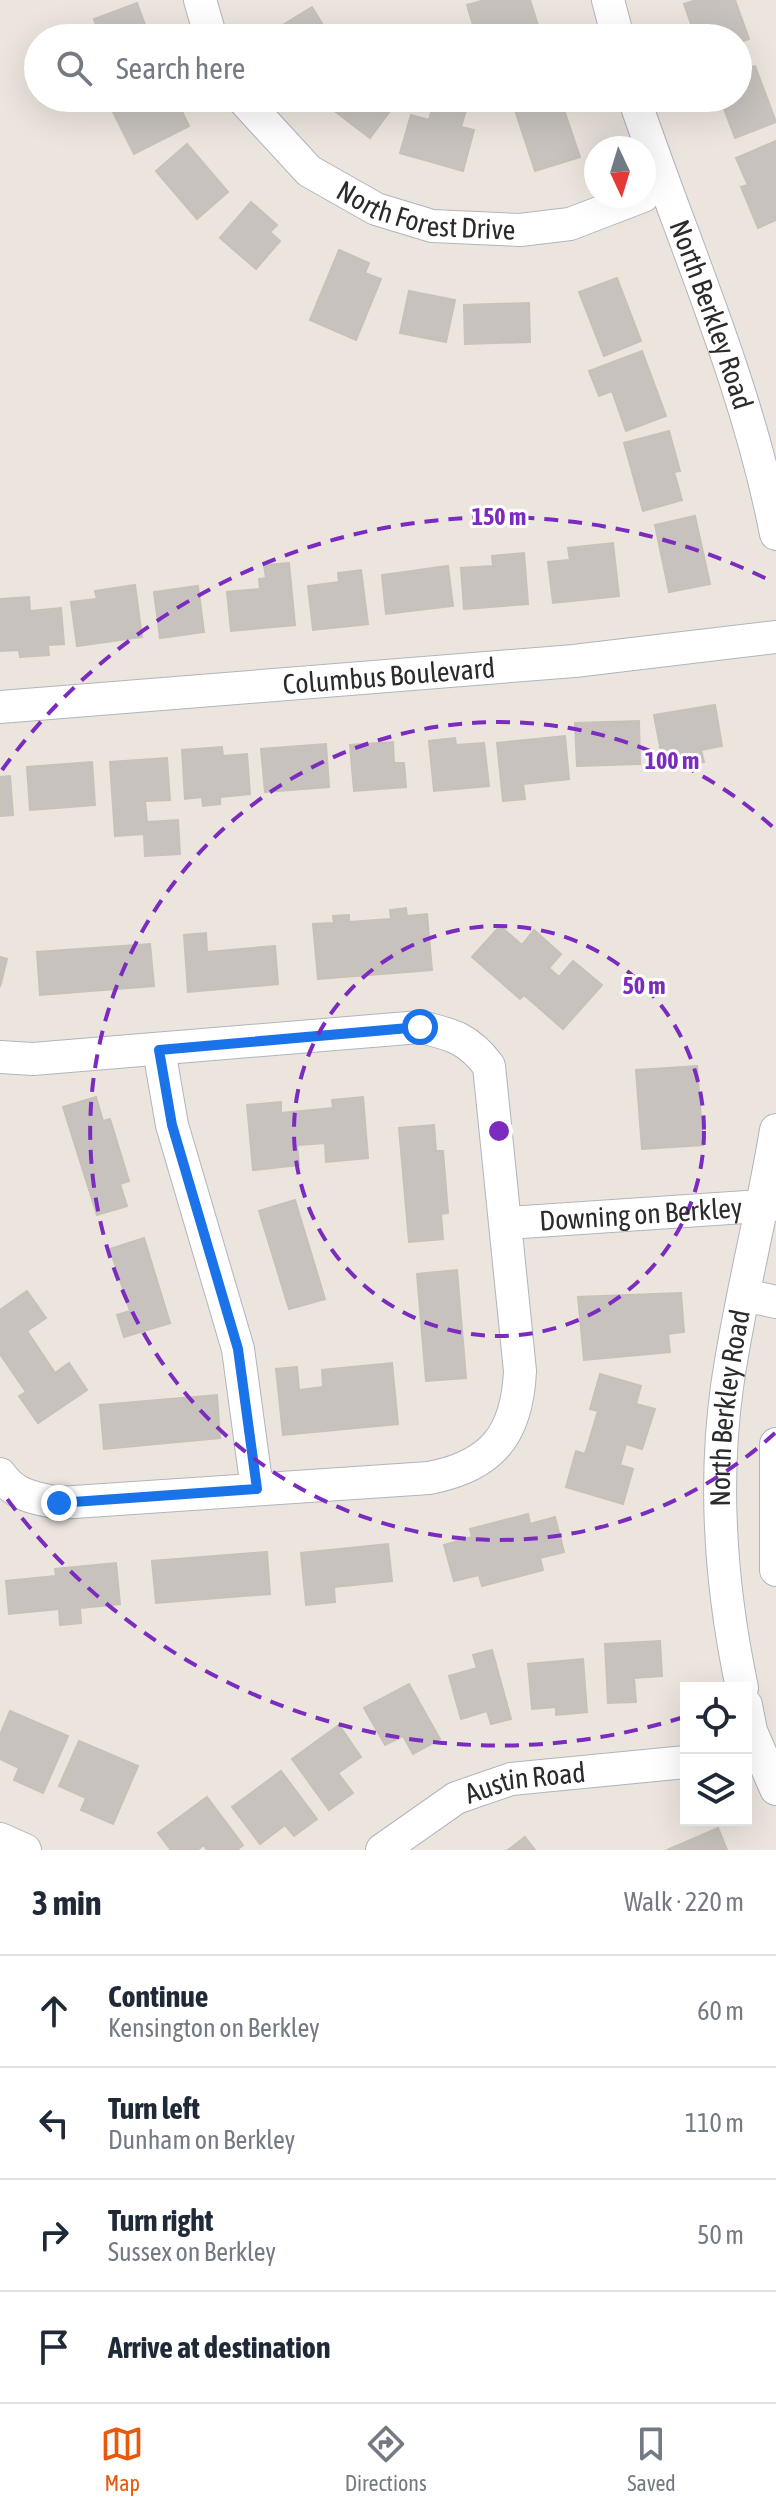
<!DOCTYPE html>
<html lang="en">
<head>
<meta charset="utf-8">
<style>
	:root { --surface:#fff; --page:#f6f6f7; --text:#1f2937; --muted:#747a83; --line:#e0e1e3; --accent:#ea580c }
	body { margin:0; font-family:"Asap Condensed",sans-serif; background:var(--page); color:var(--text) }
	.controls { position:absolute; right:24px; bottom:24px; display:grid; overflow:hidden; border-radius:0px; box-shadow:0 8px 32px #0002 }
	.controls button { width:72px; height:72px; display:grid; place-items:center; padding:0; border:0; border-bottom:2px solid var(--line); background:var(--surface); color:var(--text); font:40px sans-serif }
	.compass { position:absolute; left:584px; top:136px; width:72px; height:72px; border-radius:50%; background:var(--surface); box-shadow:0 8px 32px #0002; rotate:176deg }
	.stop { position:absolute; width:24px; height:24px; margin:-18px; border:6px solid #1a73e8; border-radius:50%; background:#fff }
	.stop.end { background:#1a73e8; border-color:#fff; box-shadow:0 2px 8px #0008 }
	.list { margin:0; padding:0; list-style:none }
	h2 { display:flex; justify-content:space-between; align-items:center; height:104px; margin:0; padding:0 32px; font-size:34px }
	h2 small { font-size:26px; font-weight:400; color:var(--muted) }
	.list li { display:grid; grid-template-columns:52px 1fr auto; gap:24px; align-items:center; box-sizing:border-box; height:112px; padding:0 32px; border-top:2px solid var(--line) }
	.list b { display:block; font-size:30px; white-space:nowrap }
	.list p { margin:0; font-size:26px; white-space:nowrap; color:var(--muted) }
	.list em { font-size:26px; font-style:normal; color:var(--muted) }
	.icon { flex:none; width:44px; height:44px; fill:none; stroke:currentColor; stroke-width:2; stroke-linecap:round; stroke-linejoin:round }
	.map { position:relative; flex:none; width:776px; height:1850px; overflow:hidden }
	.search { position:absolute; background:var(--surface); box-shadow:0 8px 32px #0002; left:24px; right:24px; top:24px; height:88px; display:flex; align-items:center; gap:20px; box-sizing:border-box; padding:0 28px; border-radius:44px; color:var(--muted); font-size:30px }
	.sheet { height:552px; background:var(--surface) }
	nav { display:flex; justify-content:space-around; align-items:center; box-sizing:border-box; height:112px; border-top:2px solid var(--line); background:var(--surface); font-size:22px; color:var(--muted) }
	nav a { display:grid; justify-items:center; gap:4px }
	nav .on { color:var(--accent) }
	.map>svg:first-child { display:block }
	.building { fill:#c7c2bd; stroke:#c7c1b7; stroke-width:2 }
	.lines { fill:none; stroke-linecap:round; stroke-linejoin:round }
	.minor-casing { stroke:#b1b4bd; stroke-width:34 }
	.minor { stroke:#fff; stroke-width:32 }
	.route { stroke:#1a73e8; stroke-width:10 }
	.ring { fill:none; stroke:#7b2cbf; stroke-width:4; stroke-dasharray:14 10 }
	.labels { text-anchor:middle; stroke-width:6; stroke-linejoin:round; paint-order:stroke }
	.street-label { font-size:28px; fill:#2b2b2b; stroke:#fff }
	.centre { fill:#7b2cbf; stroke:#fff; stroke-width:4 }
	.ring-label { font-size:24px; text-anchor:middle; font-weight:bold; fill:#7b2cbf; stroke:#fff; stroke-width:6; stroke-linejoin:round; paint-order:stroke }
</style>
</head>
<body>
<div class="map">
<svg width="776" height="1850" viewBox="0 0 776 1850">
	<rect width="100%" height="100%" fill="#ece5de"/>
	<path class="building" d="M 485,0 L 530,0 L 542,38 L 477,38 L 467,5 Z
		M 696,0 L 735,0 L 749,39 L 738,43 L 738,38 L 696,38 L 684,4 Z
		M 137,3 L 150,38 L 100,38 L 94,19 Z
		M 312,7 L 331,38 L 281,38 L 276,29 Z
		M 755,66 L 776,122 L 735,138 L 720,98 L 738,98 L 738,73 Z
		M 106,98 L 166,98 L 169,105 L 177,101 L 189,126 L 134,154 Z
		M 340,98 L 381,98 L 393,107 L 370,138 L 332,109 Z
		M 540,98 L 560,98 L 580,157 L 535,171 L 514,107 Z
		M 434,102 L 466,110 L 461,127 L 474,130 L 463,171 L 400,153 L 411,115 L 429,120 Z
		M 776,141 L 776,220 L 758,228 L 741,187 L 748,185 L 736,158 Z
		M 187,144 L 228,192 L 197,219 L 156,171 Z
		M 251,202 L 277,225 L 270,232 L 280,241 L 256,269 L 220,238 Z
		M 339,250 L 369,263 L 365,273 L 381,279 L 356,340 L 310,320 Z
		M 617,278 L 641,341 L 604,356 L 579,292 Z
		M 409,291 L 455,300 L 446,342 L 400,333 Z
		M 529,303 L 530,342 L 465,344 L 464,305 Z
		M 642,351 L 666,416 L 626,431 L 612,391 L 599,396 L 589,371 Z
		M 669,431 L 680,471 L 674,472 L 682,500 L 643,511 L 624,443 Z
		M 695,516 L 710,584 L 669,592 L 655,525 Z
		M 613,543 L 619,596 L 553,603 L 548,562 L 570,560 L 568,548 Z
		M 524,553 L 528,604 L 464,609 L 461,568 L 493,566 L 492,556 Z
		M 289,563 L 295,625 L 231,631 L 227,592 L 260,589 L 259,579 L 266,578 L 264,565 Z
		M 448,566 L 453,606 L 386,614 L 382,575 Z
		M 361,570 L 368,624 L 313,630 L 308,586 L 339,582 L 338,573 Z
		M 135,585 L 142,637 L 77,646 L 71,602 L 97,599 L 95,591 Z
		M 198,586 L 204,632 L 160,638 L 154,592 Z
		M 29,597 L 30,611 L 61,608 L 64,644 L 48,645 L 49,655 L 20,657 L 19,650 L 0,651 L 0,599 Z
		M 715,705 L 722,746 L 701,750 L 704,762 L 677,767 L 675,754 L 662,757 L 654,715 Z
		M 639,721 L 640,764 L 577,766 L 575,723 Z
		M 565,736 L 569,779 L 523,784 L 525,799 L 503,801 L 497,743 Z
		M 455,738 L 456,745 L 484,743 L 489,786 L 434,791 L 429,741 Z
		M 393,742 L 394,763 L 404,763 L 406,787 L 354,791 L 350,745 Z
		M 326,744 L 329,787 L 265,792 L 261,749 Z
		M 222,747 L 223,756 L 247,754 L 250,794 L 220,797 L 220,804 L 203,806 L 202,797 L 185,799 L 182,750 Z
		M 167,758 L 170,800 L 145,801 L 147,822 L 178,820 L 180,854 L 145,856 L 144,834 L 115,836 L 110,762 Z
		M 92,762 L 95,805 L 30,810 L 27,767 Z
		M 10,776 L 13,815 L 0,816 L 0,777 Z
		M 406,908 L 407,916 L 427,914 L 432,970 L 318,979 L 313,924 L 334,923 L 333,916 L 349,915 L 349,922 L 391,919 L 390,910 Z
		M 500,926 L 522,945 L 534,930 L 561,954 L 549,968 L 559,977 L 573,961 L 602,985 L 563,1029 L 524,995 L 520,999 L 472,957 Z
		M 206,933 L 207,952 L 275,946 L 278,984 L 188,992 L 184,935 Z
		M 150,944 L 154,986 L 40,995 L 37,952 Z
		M 0,957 L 7,959 L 0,987 Z
		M 697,1066 L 703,1145 L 642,1149 L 636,1070 Z
		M 96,1097 L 103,1121 L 110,1119 L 129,1181 L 120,1184 L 127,1206 L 97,1215 L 63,1107 Z
		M 363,1097 L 368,1158 L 326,1162 L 325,1143 L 297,1145 L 299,1165 L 253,1170 L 247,1105 L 281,1102 L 281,1113 L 333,1108 L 332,1100 Z
		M 434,1125 L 436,1151 L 443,1151 L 448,1213 L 441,1214 L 443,1239 L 409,1242 L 399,1128 Z
		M 295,1200 L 325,1299 L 289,1309 L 259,1211 Z
		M 144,1238 L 170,1323 L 124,1337 L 117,1315 L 130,1311 L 110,1249 Z
		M 457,1270 L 466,1378 L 426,1381 L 417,1274 Z
		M 27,1291 L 46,1318 L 27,1331 L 55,1373 L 69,1363 L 87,1390 L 38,1423 L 19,1396 L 26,1392 L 0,1354 L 0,1310 Z
		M 681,1293 L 684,1332 L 668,1334 L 670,1352 L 584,1360 L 578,1297 Z
		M 392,1363 L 398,1424 L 283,1435 L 276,1369 L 297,1367 L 299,1390 L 323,1387 L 322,1370 Z
		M 600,1374 L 641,1386 L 636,1404 L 655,1409 L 642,1449 L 626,1444 L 620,1465 L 633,1469 L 623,1504 L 566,1487 L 576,1451 L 585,1454 L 598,1411 L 590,1409 Z
		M 217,1395 L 220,1438 L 104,1449 L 100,1405 Z
		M 528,1514 L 530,1524 L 555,1517 L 564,1552 L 540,1558 L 543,1570 L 482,1586 L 479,1575 L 454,1581 L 444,1545 L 472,1537 L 470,1529 Z
		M 388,1544 L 392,1581 L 334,1587 L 335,1602 L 306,1605 L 301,1553 Z
		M 267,1552 L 270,1594 L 156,1603 L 152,1561 Z
		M 116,1563 L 120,1604 L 80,1608 L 81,1623 L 60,1625 L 59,1609 L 9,1614 L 6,1581 L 56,1576 L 55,1569 Z
		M 660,1641 L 662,1676 L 634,1678 L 636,1702 L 608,1703 L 605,1644 Z
		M 492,1650 L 511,1719 L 491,1724 L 487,1711 L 461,1719 L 449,1676 L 477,1668 L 473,1655 Z
		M 583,1659 L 587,1712 L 556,1715 L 556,1707 L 532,1709 L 528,1664 Z
		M 409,1684 L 440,1739 L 413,1754 L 403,1736 L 385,1745 L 364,1708 Z
		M 10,1711 L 68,1736 L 43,1793 L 14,1780 L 19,1768 L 0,1759 L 0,1735 Z
		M 339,1725 L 361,1757 L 338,1773 L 353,1793 L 329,1810 L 292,1759 Z
		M 79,1741 L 138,1766 L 113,1824 L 81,1810 L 86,1798 L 59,1786 Z
		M 281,1771 L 317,1819 L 294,1836 L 285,1825 L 260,1844 L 232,1807 Z
		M 207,1797 L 243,1845 L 237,1850 L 207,1850 L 204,1845 L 197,1850 L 171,1850 L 158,1833 Z
		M 718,1828 L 727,1850 L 667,1850 Z
		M 525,1837 L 535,1850 L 508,1850 Z"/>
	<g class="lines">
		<g class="minor-casing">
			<g id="minor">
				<path d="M 200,0 L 211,38"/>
				<path d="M 608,0 L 618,38"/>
				<path id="s1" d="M 242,98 L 309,171 L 376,209 L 432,226 L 520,230 L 570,224 L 643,196"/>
				<path id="s2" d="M 634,98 C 683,243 747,383 776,534"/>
				<path id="s3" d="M 0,707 L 574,661 L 776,637"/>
				<path d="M 159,1050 L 172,1125 L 238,1349 L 257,1489"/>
				<path d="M 0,1057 L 33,1059 L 420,1027 C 452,1034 469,1039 489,1066 L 520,1371 C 517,1435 492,1466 429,1478 L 59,1503 C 34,1498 15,1496 0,1474"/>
				<path id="s4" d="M 507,1223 L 776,1205"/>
				<path d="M 744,1295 L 776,1302"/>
				<path d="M 776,1444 L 776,1570"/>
				<path id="s5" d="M 742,1688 C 721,1588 713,1488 727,1387 C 739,1301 762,1216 776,1130"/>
				<path d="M 746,1705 L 751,1731 L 776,1789"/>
				<path d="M 0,1839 L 25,1850"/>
				<path id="s6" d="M 382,1850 L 456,1798 L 511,1779 L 686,1762"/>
			</g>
		</g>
		<use href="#minor" class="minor"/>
	</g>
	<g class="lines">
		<path class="route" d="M 59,1503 L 257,1489 L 238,1349 L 172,1125 L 159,1050 L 420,1027"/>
	</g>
	<g class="ring">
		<circle cx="499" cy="1131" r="205"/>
		<path d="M775 1433A409 409 0 1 1 775 829"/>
		<path d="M684 1717A614 614 0 0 1 2 1492M2 770A614 614 0 0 1 773 582"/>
	</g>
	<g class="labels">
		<g class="street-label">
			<text dy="10" stroke="none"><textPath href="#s1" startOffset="226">North Forest Drive</textPath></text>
			<text dy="10" stroke="none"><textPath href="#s2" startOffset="230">North Berkley Road</textPath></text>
			<text dy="10" stroke="none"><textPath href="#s3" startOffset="390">Columbus Boulevard</textPath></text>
			<text dy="10" stroke="none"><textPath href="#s4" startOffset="134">Downing on Berkley</textPath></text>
			<text dy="10" stroke="none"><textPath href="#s5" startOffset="282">North Berkley Road</textPath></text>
			<text dy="10" stroke="none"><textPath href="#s6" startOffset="162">Austin Road</textPath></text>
		</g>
	</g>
	<circle cx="499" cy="1131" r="12" class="centre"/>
	<g class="ring-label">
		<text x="499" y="525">150 m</text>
		<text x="672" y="769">100 m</text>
		<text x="644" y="994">50 m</text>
	</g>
</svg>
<div class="controls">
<button><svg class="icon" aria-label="locate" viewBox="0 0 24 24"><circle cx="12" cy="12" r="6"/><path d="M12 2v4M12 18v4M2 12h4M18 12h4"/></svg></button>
<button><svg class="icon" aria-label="layers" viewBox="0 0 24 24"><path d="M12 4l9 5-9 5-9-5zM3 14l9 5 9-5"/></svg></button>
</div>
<svg class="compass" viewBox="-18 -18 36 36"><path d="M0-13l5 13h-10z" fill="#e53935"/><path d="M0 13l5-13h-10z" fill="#747a83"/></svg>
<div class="stop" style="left:420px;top:1027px"></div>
<div class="stop end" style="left:59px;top:1503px"></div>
<div class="search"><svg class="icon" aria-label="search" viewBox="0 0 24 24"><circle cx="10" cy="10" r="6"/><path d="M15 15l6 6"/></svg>Search here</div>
</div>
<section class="sheet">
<h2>3 min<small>Walk · 220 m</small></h2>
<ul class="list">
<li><svg class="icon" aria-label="ahead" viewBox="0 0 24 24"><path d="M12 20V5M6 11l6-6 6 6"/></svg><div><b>Continue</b><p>Kensington on Berkley</p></div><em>60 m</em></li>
<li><svg class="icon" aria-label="left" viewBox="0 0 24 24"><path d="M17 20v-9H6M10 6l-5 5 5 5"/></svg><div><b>Turn left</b><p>Dunham on Berkley</p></div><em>110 m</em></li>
<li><svg class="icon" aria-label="right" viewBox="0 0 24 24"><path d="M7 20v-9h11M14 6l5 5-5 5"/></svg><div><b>Turn right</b><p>Sussex on Berkley</p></div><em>50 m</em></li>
<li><svg class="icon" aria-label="arrive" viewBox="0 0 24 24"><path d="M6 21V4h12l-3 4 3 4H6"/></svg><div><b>Arrive at destination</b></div></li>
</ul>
</section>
<nav>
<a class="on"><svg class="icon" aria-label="map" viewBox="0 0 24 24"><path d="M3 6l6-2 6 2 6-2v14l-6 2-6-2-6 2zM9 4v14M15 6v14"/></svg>Map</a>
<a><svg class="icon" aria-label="directions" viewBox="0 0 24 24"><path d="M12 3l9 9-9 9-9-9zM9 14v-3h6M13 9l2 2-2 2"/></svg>Directions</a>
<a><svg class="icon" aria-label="saved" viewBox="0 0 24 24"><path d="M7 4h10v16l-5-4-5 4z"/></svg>Saved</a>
</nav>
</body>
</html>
